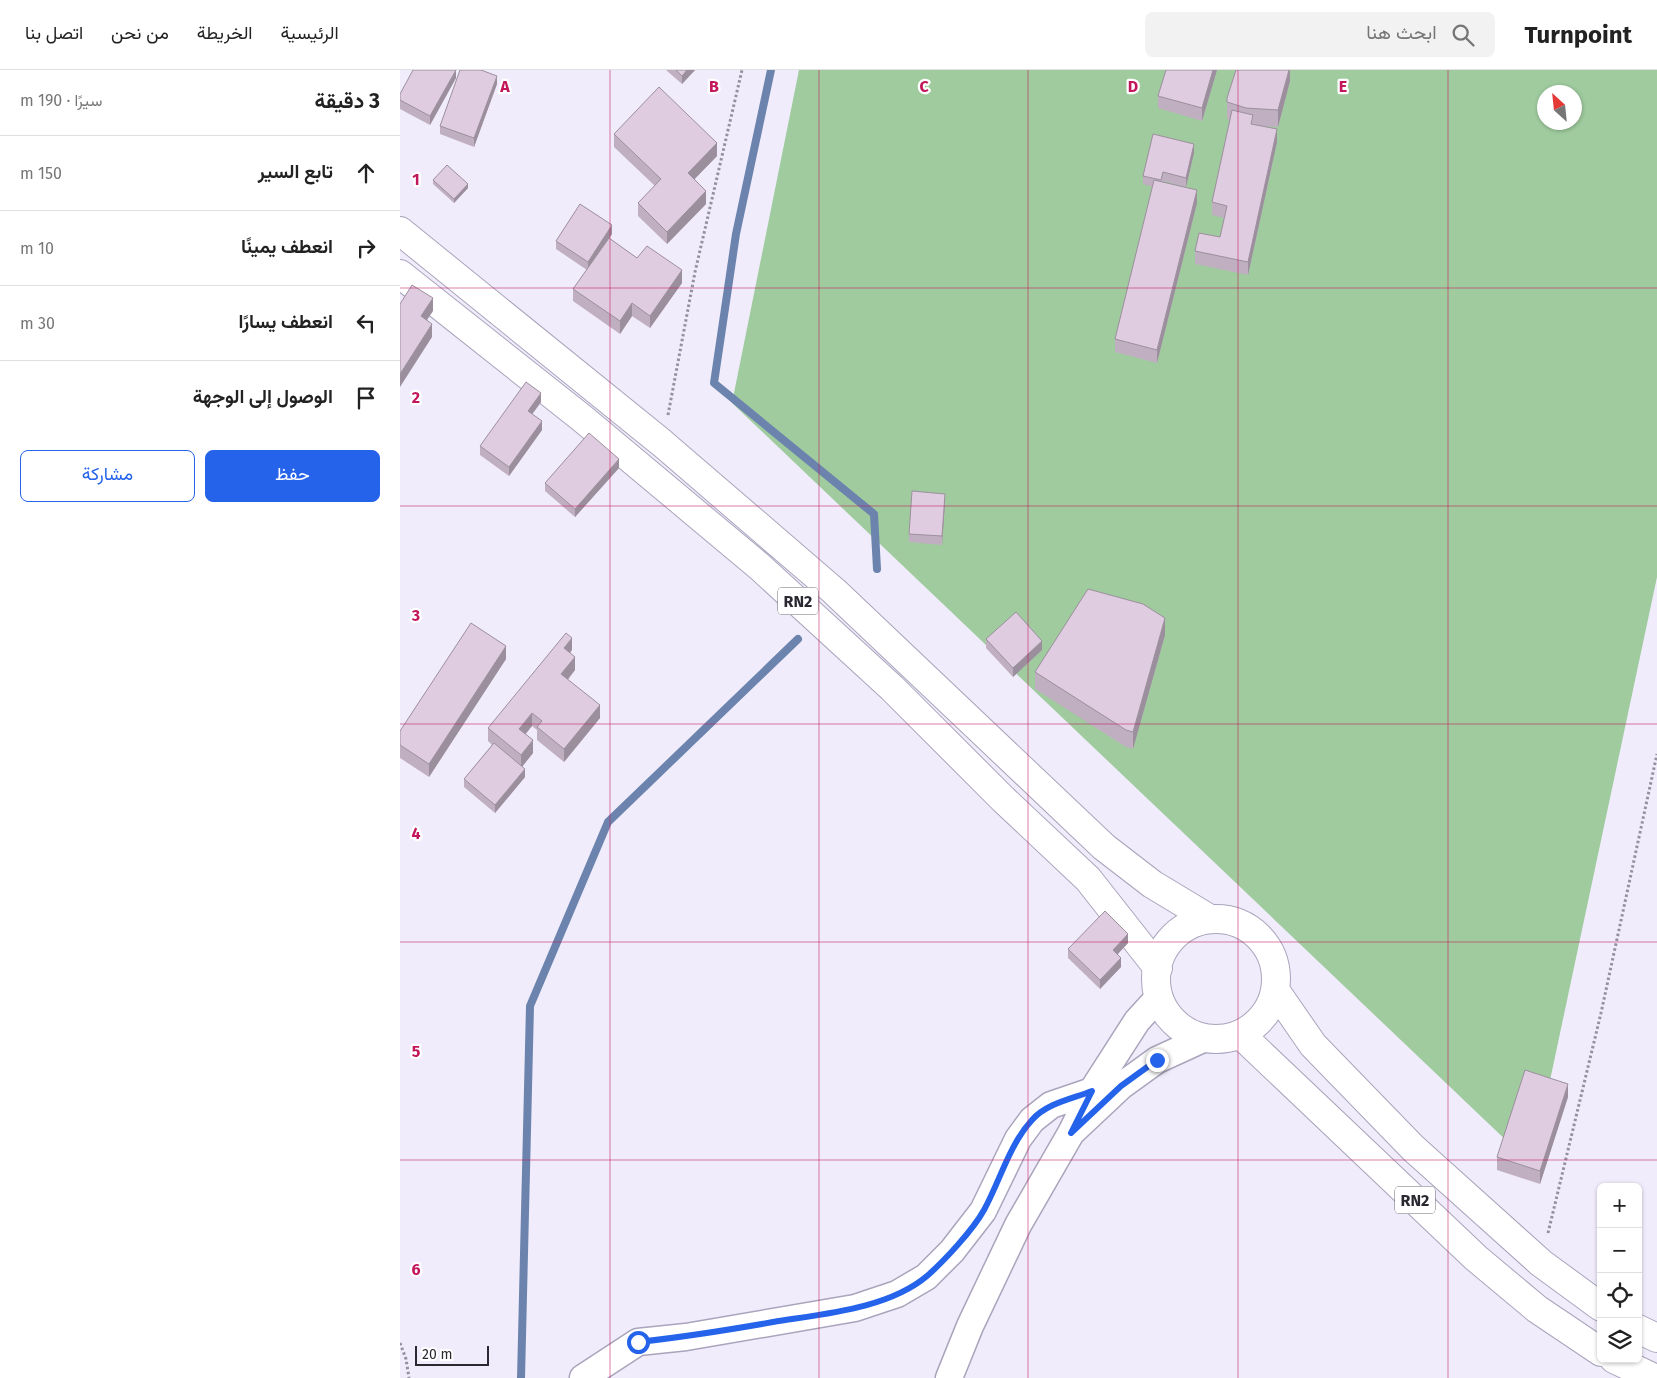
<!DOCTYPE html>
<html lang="ar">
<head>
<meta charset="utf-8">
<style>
	:root { --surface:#fff; --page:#f2f2f2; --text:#222; --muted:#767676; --line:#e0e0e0; --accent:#2563eb }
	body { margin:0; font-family:"Fira Sans",Vazirmatn,sans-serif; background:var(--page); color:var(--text); direction:rtl }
	.controls { position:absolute; right:15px; bottom:15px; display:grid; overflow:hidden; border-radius:8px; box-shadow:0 1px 4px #0004 }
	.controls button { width:45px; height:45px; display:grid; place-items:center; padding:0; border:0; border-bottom:1px solid var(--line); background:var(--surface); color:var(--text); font:25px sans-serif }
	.compass { position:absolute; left:1137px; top:15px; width:45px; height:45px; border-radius:50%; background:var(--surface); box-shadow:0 1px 4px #0004; rotate:333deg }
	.scale { position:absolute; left:15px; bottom:12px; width:74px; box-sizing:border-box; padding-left:5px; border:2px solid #2b2832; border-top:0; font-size:14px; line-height:18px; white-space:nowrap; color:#2b2832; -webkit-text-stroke:4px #fff; paint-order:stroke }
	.stop { position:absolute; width:15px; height:15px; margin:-11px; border:4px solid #2563eb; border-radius:50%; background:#fff }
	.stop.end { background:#2563eb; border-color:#fff; box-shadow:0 1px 5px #0008 }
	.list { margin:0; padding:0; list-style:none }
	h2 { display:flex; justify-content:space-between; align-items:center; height:65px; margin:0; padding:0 20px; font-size:21px }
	h2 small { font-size:16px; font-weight:400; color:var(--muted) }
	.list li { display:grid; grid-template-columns:32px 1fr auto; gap:15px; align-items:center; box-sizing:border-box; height:75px; padding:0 20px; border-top:1px solid var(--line) }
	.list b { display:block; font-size:19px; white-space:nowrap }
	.list em { font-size:16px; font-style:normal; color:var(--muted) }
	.actions { display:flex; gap:10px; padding:15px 20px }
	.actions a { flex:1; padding:11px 0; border:1px solid var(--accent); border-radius:8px; text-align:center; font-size:18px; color:var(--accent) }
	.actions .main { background:var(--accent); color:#fff }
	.icon { flex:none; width:28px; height:28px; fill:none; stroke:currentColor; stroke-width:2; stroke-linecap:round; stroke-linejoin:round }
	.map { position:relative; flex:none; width:1257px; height:1308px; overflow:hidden; direction:ltr }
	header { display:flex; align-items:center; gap:30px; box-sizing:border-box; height:70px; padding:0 25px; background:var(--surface); border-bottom:1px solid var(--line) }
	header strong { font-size:24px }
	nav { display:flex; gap:28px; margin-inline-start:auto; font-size:18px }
	.search { width:350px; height:45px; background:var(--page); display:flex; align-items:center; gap:12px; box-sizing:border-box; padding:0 18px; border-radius:8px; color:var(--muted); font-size:19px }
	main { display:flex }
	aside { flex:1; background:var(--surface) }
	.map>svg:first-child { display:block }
	.green { fill:#9fcb9e; fill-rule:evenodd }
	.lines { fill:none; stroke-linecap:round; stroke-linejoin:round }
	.stream { stroke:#6c84ad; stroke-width:8 }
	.street-casing { stroke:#aaa4bc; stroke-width:29 }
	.highway-casing { stroke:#aaa4bc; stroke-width:30 }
	.path { stroke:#94909d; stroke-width:3; stroke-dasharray:2.5 2.5; stroke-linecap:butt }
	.street { stroke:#fff; stroke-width:26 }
	.highway { stroke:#fff; stroke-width:28 }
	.wall { fill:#c0afc1 }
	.shaded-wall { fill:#9c8f9d }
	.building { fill:#dfcce0; stroke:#9c8f9d }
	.route { stroke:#2563eb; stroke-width:6 }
	.grid { fill:none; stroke:#c2185b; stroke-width:1; stroke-opacity:0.55 }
	.labels { text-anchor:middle; stroke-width:4.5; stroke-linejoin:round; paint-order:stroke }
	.shield { fill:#fff; stroke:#6b6870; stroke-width:1 }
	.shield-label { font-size:16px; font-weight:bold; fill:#2b2832 }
	.grid-label { font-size:16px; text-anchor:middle; font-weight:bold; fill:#c2185b; stroke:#fff; stroke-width:4.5; stroke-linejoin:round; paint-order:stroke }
</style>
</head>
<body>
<header>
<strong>Turnpoint</strong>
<div class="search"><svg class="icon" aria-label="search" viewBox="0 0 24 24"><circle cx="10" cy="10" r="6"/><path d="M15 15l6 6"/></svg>ابحث هنا</div>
<nav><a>الرئيسية</a><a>الخريطة</a><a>من نحن</a><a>اتصل بنا</a></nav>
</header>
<main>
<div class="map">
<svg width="1257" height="1308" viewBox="0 0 1257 1308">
	<rect width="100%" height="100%" fill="#f0ecfb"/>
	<path class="green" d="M 399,0 L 1257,0 L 1257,507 L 1132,1095 L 332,333 ZM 1144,22 L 1174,22 L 1174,52 L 1144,52 Z"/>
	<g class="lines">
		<path class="stream" d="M 371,0 L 336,164 L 314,313 L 474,444 L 477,499
			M 121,1308 L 130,936 L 208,752 L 398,569"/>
		<g class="street-casing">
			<path id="street" d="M 758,928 L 737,951 L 692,1021 L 671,1063 L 721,1016 L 757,990 L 805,968
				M 183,1308 L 238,1272 L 286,1267 L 455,1238 L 497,1224 L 526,1207 L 552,1181 L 583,1141 L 618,1069 L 632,1050 L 651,1035 L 692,1021
				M 549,1308 L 570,1256 L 618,1155 L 671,1063"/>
		</g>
		<g class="highway-casing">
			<path id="highway" d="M 0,161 L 262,373 L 434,521 L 704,777 L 752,814 L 810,849
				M 0,204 L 183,349 L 360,497 L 492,618 L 603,729 L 688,809 L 758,898
				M756 909a60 60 0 1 1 120 0a60 60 0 1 1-120 0Z
				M 875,920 L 913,975 L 1013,1078 L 1141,1193 L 1201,1237
				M 840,964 L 1076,1188 L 1137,1239 L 1201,1282
				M 1238,1259 L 1257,1268
				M 1214,1289 L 1254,1308"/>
		</g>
		<path class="path" d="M 268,345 L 295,202 L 342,0
			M 1148,1163 L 1201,943 L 1257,684
			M 0,1273 L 6,1289 L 9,1308"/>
		<use href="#street" class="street"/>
		<use href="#highway" class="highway"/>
	</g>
	<path class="wall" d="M 266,0 L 295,0 L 282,14 Z
		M 766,0 L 817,0 L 802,51 L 758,38 L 758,26 Z
		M 890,0 L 890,11 L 878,57 L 861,56 L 877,72 L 848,205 L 795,194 L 795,181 L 820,167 L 824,148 L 812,145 L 812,132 L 830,50 L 827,49 L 827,28 Z
		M 56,8 L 30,55 L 0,39 L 0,24 Z
		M 97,14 L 74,77 L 40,64 L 40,56 Z
		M 214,64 L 317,86 L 294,109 L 306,134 L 267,174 L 238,146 L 238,133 L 255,116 L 214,77 Z
		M 794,83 L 786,117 L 763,111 L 762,112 L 797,133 L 757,293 L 715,282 L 715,269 L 753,117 L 743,114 L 743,106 Z
		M 33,110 L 68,118 L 54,133 L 33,114 Z
		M 212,164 L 209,168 L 237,188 L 282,213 L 250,258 L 232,246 L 220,264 L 173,231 L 173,219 L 187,200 L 156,179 L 156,171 Z
		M 141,332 L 132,344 L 142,360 L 109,406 L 80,385 L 80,376 Z
		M 219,398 L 175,447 L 145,421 L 145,413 Z
		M 545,432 L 542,475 L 509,472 L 509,464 Z
		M 765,565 L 733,679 L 726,677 L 635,619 L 635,602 Z
		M 586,569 L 642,580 L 613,607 L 586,578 Z
		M 172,580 L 170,583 L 175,600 L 168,610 L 200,648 L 164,692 L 137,670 L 137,660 L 132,656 L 126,664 L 133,683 L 122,697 L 125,707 L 95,743 L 64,717 L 64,709 L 92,675 L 88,671 L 88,658 Z
		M 106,589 L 29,707 L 0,688 L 0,661 Z
		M 728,873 L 717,885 L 721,897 L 700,919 L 668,888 L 668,879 Z
		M 1168,1027 L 1140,1114 L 1097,1100 L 1097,1087 Z"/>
	<path class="shaded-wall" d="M 56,0 L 56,8 L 30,55 L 30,46 Z
		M 287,0 L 295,0 L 282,14 L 282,6 Z
		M 813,0 L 817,0 L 802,51 L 802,38 Z
		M 889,0 L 890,0 L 890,11 L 878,57 L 878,40 Z
		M 97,6 L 97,14 L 74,77 L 74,68 Z
		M 877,59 L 877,72 L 848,205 L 848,192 Z
		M 317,73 L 317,86 L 288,116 L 288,103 Z
		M 794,74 L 794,83 L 786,117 L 786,108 Z
		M 68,114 L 68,118 L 54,133 L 54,129 Z
		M 797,120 L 797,133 L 757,293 L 757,280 Z
		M 306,121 L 306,134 L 267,174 L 267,162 Z
		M 212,155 L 212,164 L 188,200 L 188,192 Z
		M 282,200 L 282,213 L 250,258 L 250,246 Z
		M 33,228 L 33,241 L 21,259 L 21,246 Z
		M 232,233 L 232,246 L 220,264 L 220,251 Z
		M 32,254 L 32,267 L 0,317 L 0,304 Z
		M 141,323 L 141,332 L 128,350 L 128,341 Z
		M 142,351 L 142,360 L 109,406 L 109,397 Z
		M 219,389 L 219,398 L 175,447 L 175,439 Z
		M 545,424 L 545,432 L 542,475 L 542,466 Z
		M 765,548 L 765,565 L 733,679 L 733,662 Z
		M 172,568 L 172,580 L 164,591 L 164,578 Z
		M 642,571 L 642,580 L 613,607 L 613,598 Z
		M 106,576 L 106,589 L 29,707 L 29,694 Z
		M 175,587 L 175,600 L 161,617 L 161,604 Z
		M 200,635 L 200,648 L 164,692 L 164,679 Z
		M 132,643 L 132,656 L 119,671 L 119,659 Z
		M 133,670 L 133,683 L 121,698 L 121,685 Z
		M 125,699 L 125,707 L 95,743 L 95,735 Z
		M 728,864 L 728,873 L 713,889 L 713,880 Z
		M 721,888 L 721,897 L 700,919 L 700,910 Z
		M 1168,1014 L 1168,1027 L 1140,1114 L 1140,1101 Z"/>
	<path class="building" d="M 13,0 L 56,0 L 30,46 L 0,30 L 0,24 Z
		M 60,0 L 81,0 L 97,6 L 74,68 L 40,56 Z
		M 276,0 L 287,0 L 282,6 Z
		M 766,0 L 813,0 L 802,38 L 758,26 Z
		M 836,0 L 889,0 L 878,40 L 846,38 L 827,32 L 827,28 Z
		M 259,17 L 317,73 L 288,103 L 306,121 L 267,162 L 238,133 L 261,109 L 214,64 Z
		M 832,40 L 853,45 L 851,54 L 877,59 L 848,192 L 795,181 L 799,163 L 820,167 L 827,136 L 812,132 Z
		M 753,64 L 794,74 L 786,108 L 763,102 L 761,110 L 743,106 Z
		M 47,95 L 68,114 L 54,129 L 33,110 Z
		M 754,110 L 797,120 L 757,280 L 715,269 Z
		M 180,134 L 212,155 L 188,192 L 156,171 Z
		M 209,168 L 237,188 L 247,176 L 282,200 L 250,246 L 232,233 L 220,251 L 173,219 Z
		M 12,215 L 33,228 L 21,246 L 32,254 L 0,304 L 0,234 Z
		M 126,312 L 141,323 L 128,341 L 142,351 L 109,397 L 80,376 Z
		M 189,363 L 219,389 L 175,439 L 145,413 Z
		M 512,421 L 545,424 L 542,466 L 509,464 Z
		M 688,519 L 743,534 L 765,548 L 733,662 L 726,660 L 635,602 Z
		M 616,542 L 642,571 L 613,598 L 586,569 Z
		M 71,553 L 106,576 L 29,694 L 0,675 L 0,661 Z
		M 166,563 L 172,568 L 164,578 L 175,587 L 161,604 L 200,635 L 164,679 L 137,657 L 142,651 L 132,643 L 119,659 L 133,670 L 121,685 L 88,658 Z
		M 94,673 L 125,699 L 95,735 L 64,709 Z
		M 705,841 L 728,864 L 713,880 L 721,888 L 700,910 L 668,879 Z
		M 1125,1000 L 1168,1014 L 1140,1101 L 1097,1087 Z"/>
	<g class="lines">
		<path class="route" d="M 238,1272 C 283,1267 328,1260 373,1252 C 422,1244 488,1239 527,1206 C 544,1191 573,1160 584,1140 C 600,1111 609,1075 632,1050 C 647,1033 672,1029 692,1021 L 671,1063 L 721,1016 L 757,990"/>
	</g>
	<path class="grid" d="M 210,0 L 210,1308M 419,0 L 419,1308M 628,0 L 628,1308M 838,0 L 838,1308M 1048,0 L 1048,1308M 0,218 L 1257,218M 0,436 L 1257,436M 0,654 L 1257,654M 0,872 L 1257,872M 0,1090 L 1257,1090"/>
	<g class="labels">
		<g class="shield">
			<rect x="378" y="517.5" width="40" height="27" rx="4"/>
			<rect x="995" y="1116.5" width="40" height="27" rx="4"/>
		</g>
		<g class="shield-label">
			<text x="398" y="537">RN2</text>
			<text x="1015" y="1136">RN2</text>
		</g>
	</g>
	<g class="grid-label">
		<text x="105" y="22">A</text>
		<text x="314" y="22">B</text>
		<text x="524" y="22">C</text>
		<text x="733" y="22">D</text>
		<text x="943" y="22">E</text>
		<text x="16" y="115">1</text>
		<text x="16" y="333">2</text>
		<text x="16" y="551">3</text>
		<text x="16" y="769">4</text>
		<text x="16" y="987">5</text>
		<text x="16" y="1205">6</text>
	</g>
</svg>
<div class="controls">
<button>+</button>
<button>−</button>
<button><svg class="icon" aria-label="locate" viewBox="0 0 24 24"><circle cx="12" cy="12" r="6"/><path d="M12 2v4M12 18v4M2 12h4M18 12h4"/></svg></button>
<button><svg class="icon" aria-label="layers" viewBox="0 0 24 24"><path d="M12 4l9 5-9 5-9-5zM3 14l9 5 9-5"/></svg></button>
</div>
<svg class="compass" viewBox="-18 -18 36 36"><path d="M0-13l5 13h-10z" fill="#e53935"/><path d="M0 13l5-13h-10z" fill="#767676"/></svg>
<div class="scale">20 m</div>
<div class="stop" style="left:238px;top:1272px"></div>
<div class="stop end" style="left:757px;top:990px"></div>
</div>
<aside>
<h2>3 دقيقة<small>سيرًا · 190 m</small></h2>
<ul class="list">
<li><svg class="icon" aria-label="ahead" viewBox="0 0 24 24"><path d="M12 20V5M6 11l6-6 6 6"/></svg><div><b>تابع السير</b></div><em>150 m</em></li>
<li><svg class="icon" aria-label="right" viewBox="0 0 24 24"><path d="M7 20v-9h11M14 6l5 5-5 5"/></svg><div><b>انعطف يمينًا</b></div><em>10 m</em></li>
<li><svg class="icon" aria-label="left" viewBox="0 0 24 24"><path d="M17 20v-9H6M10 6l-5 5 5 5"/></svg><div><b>انعطف يسارًا</b></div><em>30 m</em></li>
<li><svg class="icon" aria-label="arrive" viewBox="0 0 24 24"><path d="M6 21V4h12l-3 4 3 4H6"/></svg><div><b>الوصول إلى الوجهة</b></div></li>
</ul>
<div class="actions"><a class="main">حفظ</a><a>مشاركة</a></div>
</aside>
</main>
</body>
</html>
